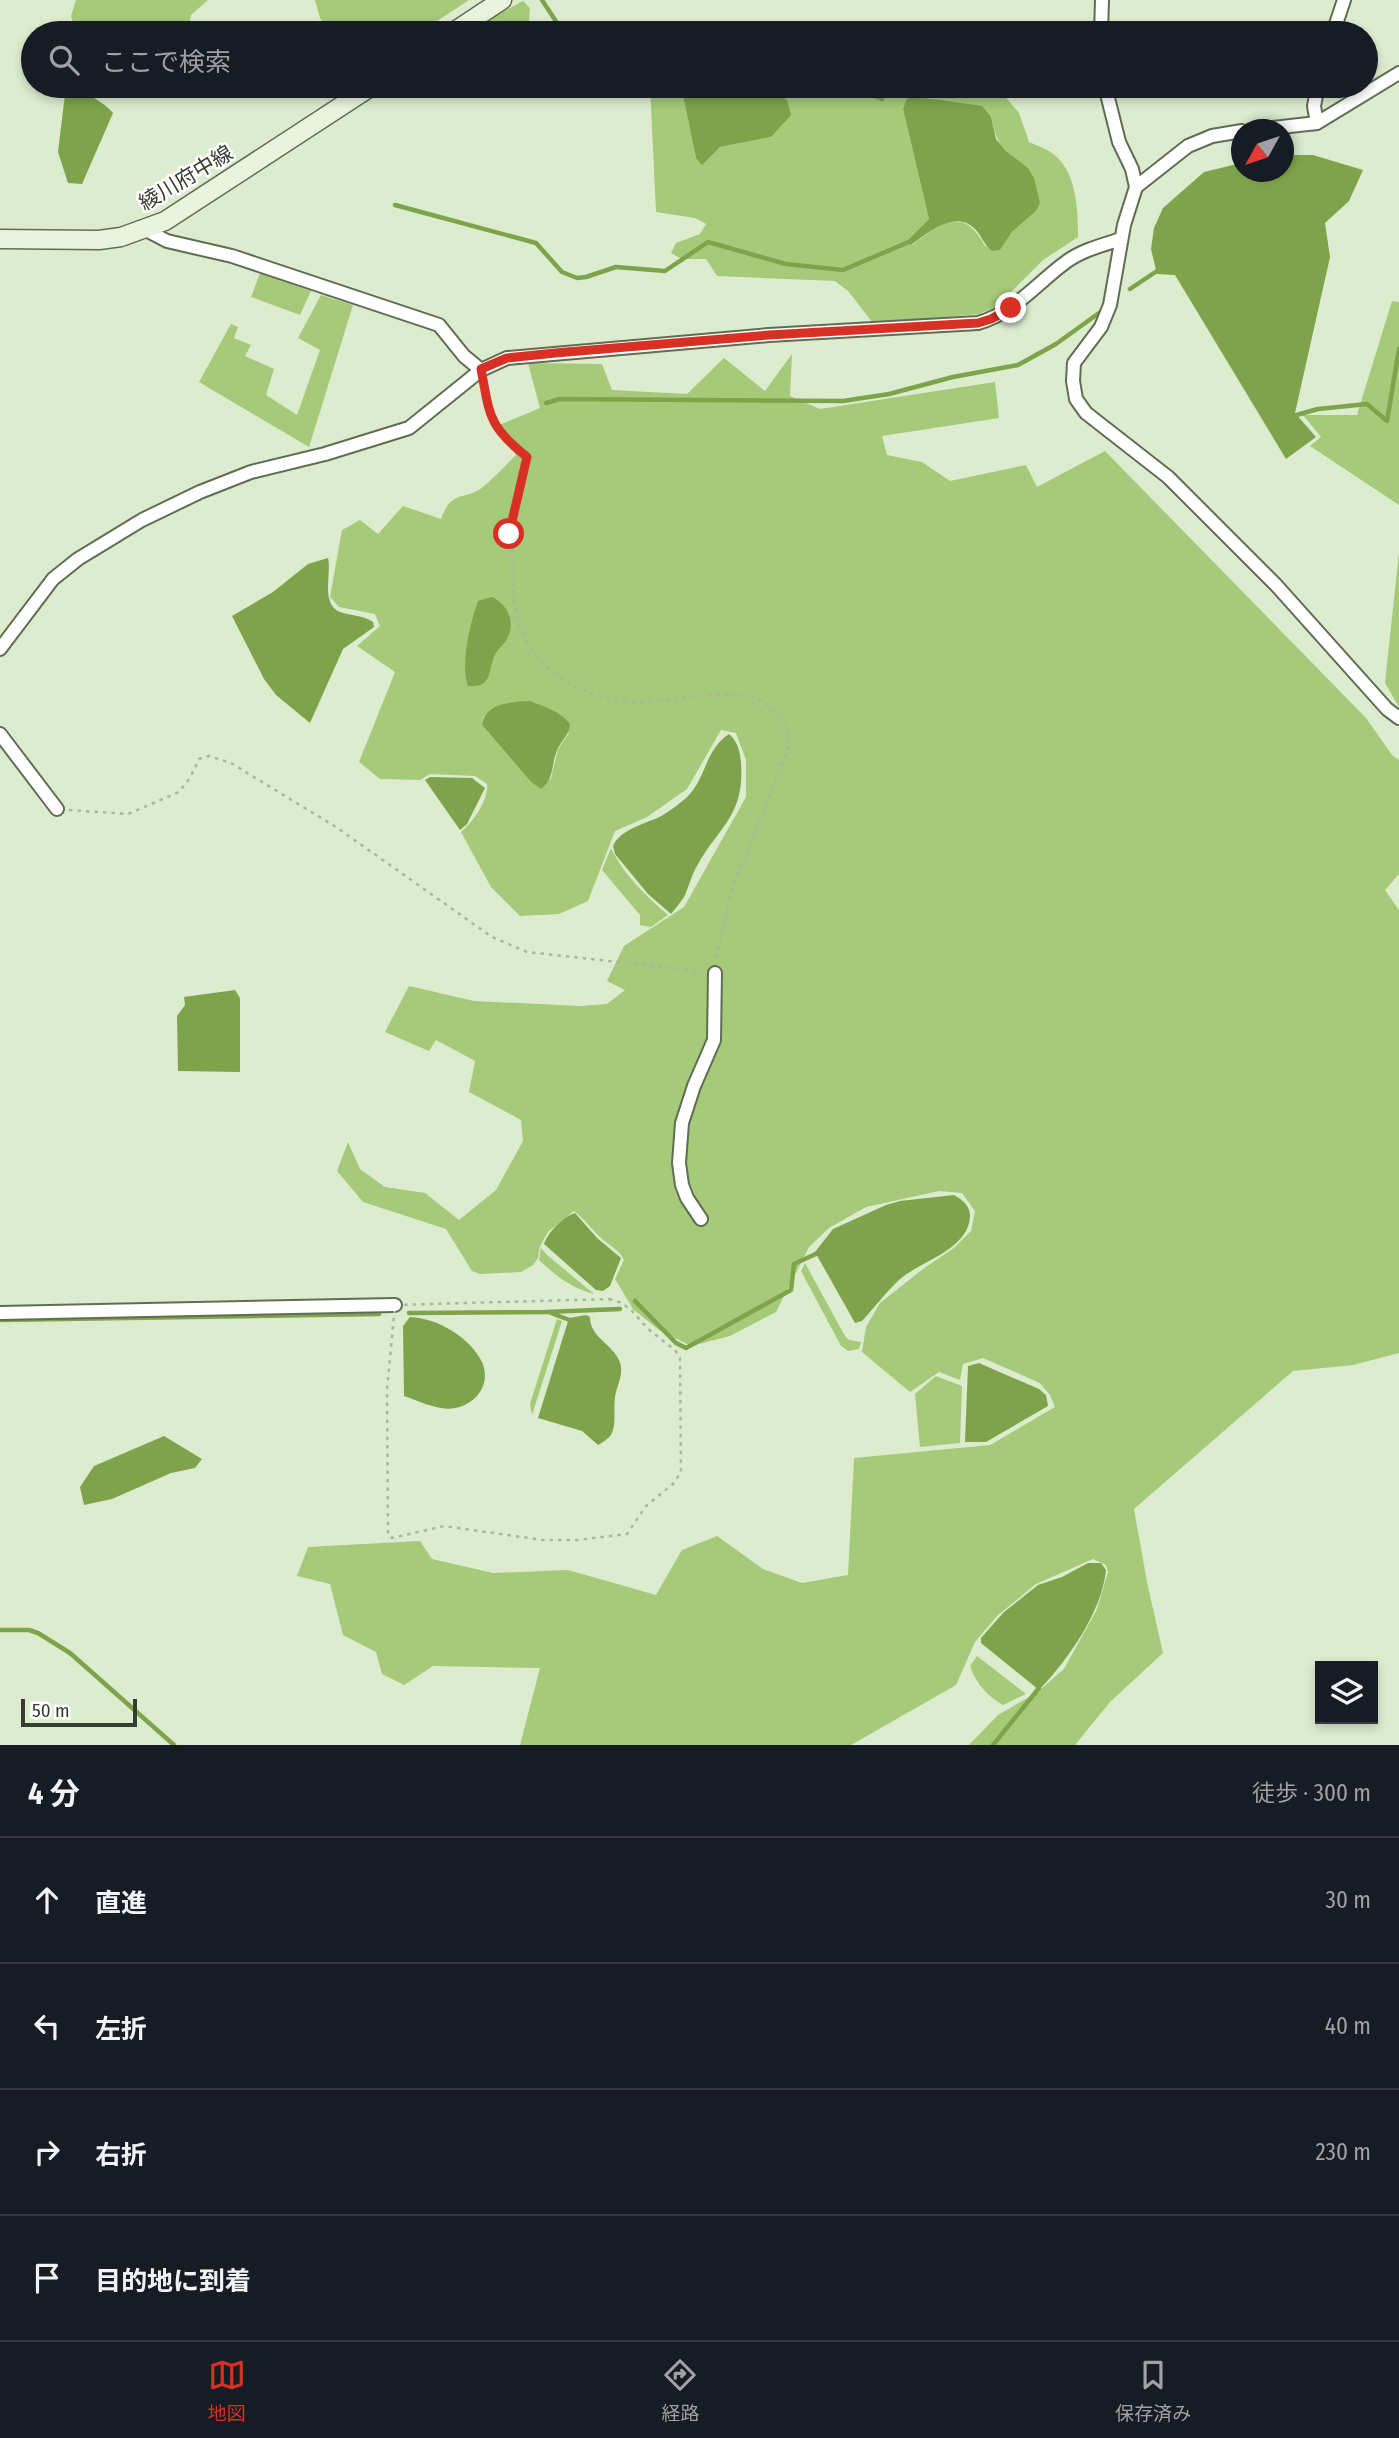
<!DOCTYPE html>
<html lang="ja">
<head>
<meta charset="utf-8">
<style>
	:root { --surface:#171b24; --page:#242831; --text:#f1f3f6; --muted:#9ea1a6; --line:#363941; --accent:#d93025 }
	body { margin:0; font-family:"Fira Sans Condensed","Noto Sans JP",sans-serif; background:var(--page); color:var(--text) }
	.controls { position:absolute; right:21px; bottom:21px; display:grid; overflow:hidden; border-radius:0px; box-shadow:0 4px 10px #0003 }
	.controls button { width:63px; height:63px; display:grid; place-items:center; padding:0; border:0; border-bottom:2px solid var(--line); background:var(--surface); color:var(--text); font:35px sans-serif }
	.compass { position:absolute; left:1231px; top:119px; width:63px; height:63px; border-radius:50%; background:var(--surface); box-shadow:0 4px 10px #0003; rotate:230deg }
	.scale { position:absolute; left:21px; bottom:18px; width:116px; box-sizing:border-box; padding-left:7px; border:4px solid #363c30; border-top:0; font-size:19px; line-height:24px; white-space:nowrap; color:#363c30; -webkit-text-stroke:5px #fff; paint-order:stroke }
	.stop { position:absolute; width:21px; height:21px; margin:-16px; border:5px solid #d93025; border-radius:50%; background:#fff }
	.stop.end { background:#d93025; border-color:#fff; box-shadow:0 2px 7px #0008 }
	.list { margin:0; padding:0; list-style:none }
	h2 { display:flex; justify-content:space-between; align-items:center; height:91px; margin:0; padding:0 28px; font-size:30px }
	h2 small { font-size:23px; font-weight:400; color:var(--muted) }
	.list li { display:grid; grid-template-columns:46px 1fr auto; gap:21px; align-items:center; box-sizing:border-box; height:126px; padding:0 28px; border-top:2px solid var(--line) }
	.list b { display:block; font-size:26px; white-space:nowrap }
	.list em { font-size:23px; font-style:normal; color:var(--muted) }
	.icon { flex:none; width:38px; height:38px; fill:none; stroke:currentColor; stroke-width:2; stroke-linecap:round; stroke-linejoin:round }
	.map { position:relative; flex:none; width:1399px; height:1745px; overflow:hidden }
	.search { position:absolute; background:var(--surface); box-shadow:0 4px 10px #0003; left:21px; right:21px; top:21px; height:77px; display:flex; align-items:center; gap:18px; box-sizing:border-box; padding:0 24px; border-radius:38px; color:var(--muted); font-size:26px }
	.sheet { height:595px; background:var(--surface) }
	nav { display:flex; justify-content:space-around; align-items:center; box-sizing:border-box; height:98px; border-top:2px solid var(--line); background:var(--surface); font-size:19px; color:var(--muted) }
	nav a { display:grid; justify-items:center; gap:4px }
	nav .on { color:var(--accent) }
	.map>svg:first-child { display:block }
	.green { fill:#a5ca79; fill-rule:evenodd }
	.water { fill:#7da44a }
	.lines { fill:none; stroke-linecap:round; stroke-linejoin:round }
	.stream { stroke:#7da44a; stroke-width:4.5 }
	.minor-casing { stroke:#606d53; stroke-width:16 }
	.secondary-casing { stroke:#606d53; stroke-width:21 }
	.path { stroke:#aab79f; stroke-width:2.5; stroke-dasharray:3.5 5; stroke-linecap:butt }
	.minor { stroke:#fff; stroke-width:12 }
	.secondary { stroke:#e9f3dd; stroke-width:18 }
	.route { stroke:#d93025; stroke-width:9 }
	.labels { text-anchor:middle; stroke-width:5; stroke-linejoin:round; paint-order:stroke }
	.street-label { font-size:21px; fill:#363c30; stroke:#fff }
</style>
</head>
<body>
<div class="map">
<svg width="1399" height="1745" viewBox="0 0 1399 1745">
	<rect width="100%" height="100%" fill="#ddeccf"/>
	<path class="green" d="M 76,0 L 208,0 L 191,15 L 189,25 L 180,33 L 76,33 L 71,16 Z
		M 315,0 L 469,0 L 419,33 L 330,33 L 320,18 Z
		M 523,1 L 530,8 L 528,33 L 482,33 L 489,19 Z
		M 650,86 L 681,86 L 696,158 L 720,147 L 771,137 L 787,100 L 775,86 L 944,86 L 1003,94 L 1019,113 L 1029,142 C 1036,145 1043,148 1049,151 C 1077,168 1078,209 1078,237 L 1043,260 L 997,306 L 979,314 L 873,323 L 848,291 L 835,281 L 717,276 L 706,259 L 682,259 L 671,253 L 676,243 L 700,234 L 706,224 L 695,218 L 656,212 ZM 912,96 L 930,98 L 991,117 C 998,148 1003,149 1028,168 L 1036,211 L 1012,232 L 1000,250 L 985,246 C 964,205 940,223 912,245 L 908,240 L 929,219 L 903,109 L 906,100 Z
		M 260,273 L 311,291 L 300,315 L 251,297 Z
		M 321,295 L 353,305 L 309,447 L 199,382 L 231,324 L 238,327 L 234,338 L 251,345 L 245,356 L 274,369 L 266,395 L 297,415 L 320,350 L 298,338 Z
		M 1392,301 L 1399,302 L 1399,505 L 1310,446 L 1321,437 L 1303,415 L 1357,415 Z
		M 792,354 L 790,396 L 820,409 L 995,382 L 999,418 L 882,436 L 887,455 L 922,462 L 950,481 L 1026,465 L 1037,487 L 1105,451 L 1366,718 L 1392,755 L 1399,760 L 1399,874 L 1385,890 L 1399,910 L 1399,1353 L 1353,1365 L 1293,1371 L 1134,1509 L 1147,1582 L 1163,1653 L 1110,1702 L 1075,1745 L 969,1745 L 998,1715 L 1036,1693 L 1064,1669 L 1097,1609 L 1108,1572 L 1106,1565 L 1093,1559 L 1036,1584 L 997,1616 L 975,1642 L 956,1685 L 851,1745 L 520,1745 L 540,1668 L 433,1666 L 404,1685 L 382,1674 L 376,1652 L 343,1635 L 330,1584 L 297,1576 L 308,1547 L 420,1541 L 432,1559 L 493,1573 L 568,1570 L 656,1595 L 682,1550 L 717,1536 L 763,1569 L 802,1583 L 848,1575 L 854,1458 L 990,1445 L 1055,1407 L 1050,1395 L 1040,1383 L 983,1358 L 963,1364 L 960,1380 L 939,1372 L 910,1392 L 862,1352 L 866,1327 L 880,1303 L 923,1269 L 954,1248 L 971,1231 L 975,1211 L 962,1193 L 939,1191 L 866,1207 L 829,1228 L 809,1247 L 776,1312 L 730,1336 L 691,1346 L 659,1330 L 633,1309 L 615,1279 L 624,1260 C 619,1249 608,1245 599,1236 C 590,1228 585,1219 574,1211 L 548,1232 L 540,1246 L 538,1258 L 533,1265 L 521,1272 L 480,1274 L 472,1271 L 446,1229 L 363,1202 L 337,1171 L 348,1142 L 360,1169 L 385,1187 L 425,1193 L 459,1220 L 496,1190 L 523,1141 L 521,1120 L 469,1092 L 475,1061 L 436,1040 L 429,1051 L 385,1032 L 409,986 L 474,1001 L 580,1006 L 607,1004 L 625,990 L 607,981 L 624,946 L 684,907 L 746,797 L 746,760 L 736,733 L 721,730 L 687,789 L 647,817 L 615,831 L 588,901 L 559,914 L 520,916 L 491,887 L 461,832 C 473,822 489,800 487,784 L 475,776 L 430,774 L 420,780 L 380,779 L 359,762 L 395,672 L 357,646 L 380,626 L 375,614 L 339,607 L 330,597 L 342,530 L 360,520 L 378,534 L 403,506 L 441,519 C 452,488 465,502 484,486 C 495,477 506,465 516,455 L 499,425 L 540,408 L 528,363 L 602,364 L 612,390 L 687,394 L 724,358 L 765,391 ZM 487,713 L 569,733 L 558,749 L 551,778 L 541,789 L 531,782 L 482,725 L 483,718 Z
		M 1399,552 L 1399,707 L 1385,683 Z
		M 611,848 C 623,874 647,897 668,915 L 651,927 L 640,925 L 640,915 L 602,870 Z
		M 541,1248 L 547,1255 L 594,1294 C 571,1288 556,1276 539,1260 Z
		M 805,1263 L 845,1336 L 849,1340 L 861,1342 L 859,1349 L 848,1351 L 841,1346 L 801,1271 Z
		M 557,1319 L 562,1321 L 532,1415 L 530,1404 Z
		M 936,1376 L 962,1386 L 960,1443 L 920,1447 L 915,1394 Z
		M 977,1656 L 1026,1694 L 1003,1705 C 987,1696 976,1683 970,1666 Z"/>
	<path class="water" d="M 66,86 C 76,86 107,104 113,113 L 82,184 L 68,183 L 58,152 Z
		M 681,86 L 775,86 L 787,100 L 791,115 L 771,137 L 720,147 L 702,165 L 696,158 Z
		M 912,96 L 982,106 L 991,117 L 996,139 L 1006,151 L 1028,168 L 1034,178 L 1040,203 L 1036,211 L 1012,232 L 1000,250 L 992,251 C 984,245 982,236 975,229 C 956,209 928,232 911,245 L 907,241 L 929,219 L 903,109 L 906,100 Z
		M 1290,155 L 1313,155 L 1363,170 L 1349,201 L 1325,223 L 1330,257 L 1295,413 L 1316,437 L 1286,459 L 1175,275 L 1157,274 L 1151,249 L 1154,228 L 1163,208 L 1204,172 L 1241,163 L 1242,172 L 1284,172 L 1284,156 Z
		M 328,558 C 332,574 320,603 340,612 C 351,616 363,615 373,622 L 374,627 L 343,649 L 310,723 L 276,695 L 264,679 L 232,616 L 273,592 L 308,564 Z
		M 492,597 C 508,605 516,622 507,639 C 504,645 496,650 494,657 C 488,672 492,688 468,686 C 460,664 470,624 478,601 Z
		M 530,701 C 545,707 560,711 570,724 C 569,735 563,739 558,748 C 551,762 555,779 541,789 L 531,782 L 482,725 C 485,702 513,702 530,701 Z
		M 729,734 C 738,742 740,751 741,763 C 745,816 718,827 697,866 C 691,876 689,887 684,897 C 680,903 675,909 671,914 L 648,894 L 615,854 L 613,846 C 621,828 647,824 663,815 C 671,810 679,804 686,798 C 706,780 705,749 729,734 Z
		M 430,777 L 472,778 L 485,788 L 467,824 L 460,830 L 425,780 Z
		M 235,990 L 240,998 L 240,1072 L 178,1071 L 177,1016 L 185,1005 L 184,997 Z
		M 954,1195 C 963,1200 970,1206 970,1216 C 969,1250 920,1261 899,1280 C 886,1292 874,1308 862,1321 L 855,1323 L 815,1252 L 833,1229 L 886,1205 L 900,1201 Z
		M 575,1213 L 597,1238 L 621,1258 L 610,1286 L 603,1291 L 596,1290 L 544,1244 C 548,1232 563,1217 575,1213 Z
		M 586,1315 L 590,1317 C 590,1337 611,1343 619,1360 C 625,1373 617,1384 615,1397 C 613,1410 617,1423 611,1435 C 608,1439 603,1442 598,1445 L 582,1431 L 538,1418 L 569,1318 Z
		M 410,1317 C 437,1318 470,1337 482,1362 C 494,1390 467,1413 441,1408 C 428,1406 416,1400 404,1396 L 403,1326 Z
		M 979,1363 L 1039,1389 L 1046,1395 L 1048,1406 L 986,1442 L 965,1442 L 968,1366 Z
		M 164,1436 L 202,1459 L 195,1468 L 171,1473 L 112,1499 L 84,1505 L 80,1487 L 94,1466 Z
		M 1088,1563 L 1101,1563 L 1106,1570 C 1102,1612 1067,1661 1039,1690 L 981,1643 L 981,1638 L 1004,1612 L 1038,1585 L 1062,1577 Z"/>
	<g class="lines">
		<path class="stream" d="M 542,0 L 559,26 L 568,33
			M 847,86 L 882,99
			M 395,205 L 536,243 L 562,272 L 577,278 L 586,277 L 616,267 L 665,271 L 708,242 L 786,264 L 843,270 L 911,241
			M 1130,289 L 1160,269
			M 546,403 L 560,399 L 843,401 L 889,394 L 953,377 L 1018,365 L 1056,344 L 1099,313
			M 1293,416 L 1318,409 L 1367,404 L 1387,421 L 1399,349
			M 635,1301 L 676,1343 L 686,1348 L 791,1290 L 794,1264 L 820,1252
			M 409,1313 L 545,1312 L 620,1309
			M 551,1313 L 572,1321
			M 0,1320 L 379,1314
			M 0,1630 L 29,1630 L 38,1633 L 70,1653 L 174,1745
			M 993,1745 L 1039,1688 L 1038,1686"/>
		<g class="minor-casing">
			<path id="minor" d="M 1101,33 L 1102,0
				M 1333,33 L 1344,0
				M 1105,86 L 1119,142 L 1132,169 L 1136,187 L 1124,225 L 1110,305 L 1101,327 L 1074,363 L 1073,381 L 1076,399 L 1086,413 L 1168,477 L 1276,585 L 1387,709 L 1399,718
				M 1317,123 L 1314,106 L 1318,86
				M 1254,130 L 1317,123 L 1399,73
				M 1136,187 L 1188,146 L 1212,136 L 1242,131
				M 144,229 L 167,241 L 232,256 L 439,325 L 464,356 L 481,370
				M 0,649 L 53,579 L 78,559 L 142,520 L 200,492 L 251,472 L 325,454 L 409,428 L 481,370 L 507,358 L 769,335 L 978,323 C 1014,313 1037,283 1066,262 C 1082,250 1103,245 1121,239
				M 0,734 L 57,809
				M 701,1219 L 687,1198 L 682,1185 L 679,1163 L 682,1123 L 694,1086 L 714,1040 L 715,973
				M 0,1313 L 395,1305"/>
		</g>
		<g class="secondary-casing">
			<path id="secondary" d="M 452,33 L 502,0
				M 0,239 L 99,240 L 121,237 L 165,221 L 372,86"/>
		</g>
		<path class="path" d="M 484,387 C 491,425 497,433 527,457 C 522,477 510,516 510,535 C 510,540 512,546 512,551 C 513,577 511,604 521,629 C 541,677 591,702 641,702 C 672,701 736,686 762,701 C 771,706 780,719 787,727 L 788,748 L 730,894 L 716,961
			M 69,810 L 128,814 L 179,792 L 190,778 L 199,759 L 209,756 L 231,763 L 336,827 L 492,937 L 527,952 L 700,971
			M 609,1299 L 622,1303 L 632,1311 L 648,1329 L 675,1350 L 680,1358 L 681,1472 L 673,1484 L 646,1506 L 627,1534 L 578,1540 L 543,1540 L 444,1526 L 392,1538 L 388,1535 L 387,1389 L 395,1305 Z"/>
		<use href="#minor" class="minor"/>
		<use href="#secondary" class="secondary"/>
	</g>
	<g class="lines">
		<path class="route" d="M 509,534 L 527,457 C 488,426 490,416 481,369 L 507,358 L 555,353 L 769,335 L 978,323 L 991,319 L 1011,308"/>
	</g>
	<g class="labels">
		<g class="street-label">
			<text transform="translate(186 178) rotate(-31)" y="7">綾川府中線</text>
		</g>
	</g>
</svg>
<div class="controls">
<button><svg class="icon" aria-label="layers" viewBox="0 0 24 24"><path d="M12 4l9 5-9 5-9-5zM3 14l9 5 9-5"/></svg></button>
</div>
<svg class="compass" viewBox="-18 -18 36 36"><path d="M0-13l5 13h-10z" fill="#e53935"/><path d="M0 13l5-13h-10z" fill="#9ea1a6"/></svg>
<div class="scale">50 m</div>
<div class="stop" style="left:509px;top:534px"></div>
<div class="stop end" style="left:1011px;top:308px"></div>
<div class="search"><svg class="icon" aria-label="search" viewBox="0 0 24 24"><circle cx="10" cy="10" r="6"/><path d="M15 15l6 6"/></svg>ここで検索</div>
</div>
<section class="sheet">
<h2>4 分<small>徒歩 · 300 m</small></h2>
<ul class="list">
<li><svg class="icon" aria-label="ahead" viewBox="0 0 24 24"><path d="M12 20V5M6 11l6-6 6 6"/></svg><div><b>直進</b></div><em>30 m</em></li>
<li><svg class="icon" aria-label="left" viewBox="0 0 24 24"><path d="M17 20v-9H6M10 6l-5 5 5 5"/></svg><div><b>左折</b></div><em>40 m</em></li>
<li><svg class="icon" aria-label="right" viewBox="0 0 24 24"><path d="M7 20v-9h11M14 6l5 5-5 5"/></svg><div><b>右折</b></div><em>230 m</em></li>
<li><svg class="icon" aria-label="arrive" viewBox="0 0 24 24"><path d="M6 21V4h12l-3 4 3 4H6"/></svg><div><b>目的地に到着</b></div></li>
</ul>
</section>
<nav>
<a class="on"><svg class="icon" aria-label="map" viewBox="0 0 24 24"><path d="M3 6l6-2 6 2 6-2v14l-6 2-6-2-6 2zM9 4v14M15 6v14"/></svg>地図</a>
<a><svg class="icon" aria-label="directions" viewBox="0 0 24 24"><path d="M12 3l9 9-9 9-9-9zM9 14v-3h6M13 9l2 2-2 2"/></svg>経路</a>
<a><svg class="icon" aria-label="saved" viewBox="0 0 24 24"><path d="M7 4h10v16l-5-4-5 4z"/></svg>保存済み</a>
</nav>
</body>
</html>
